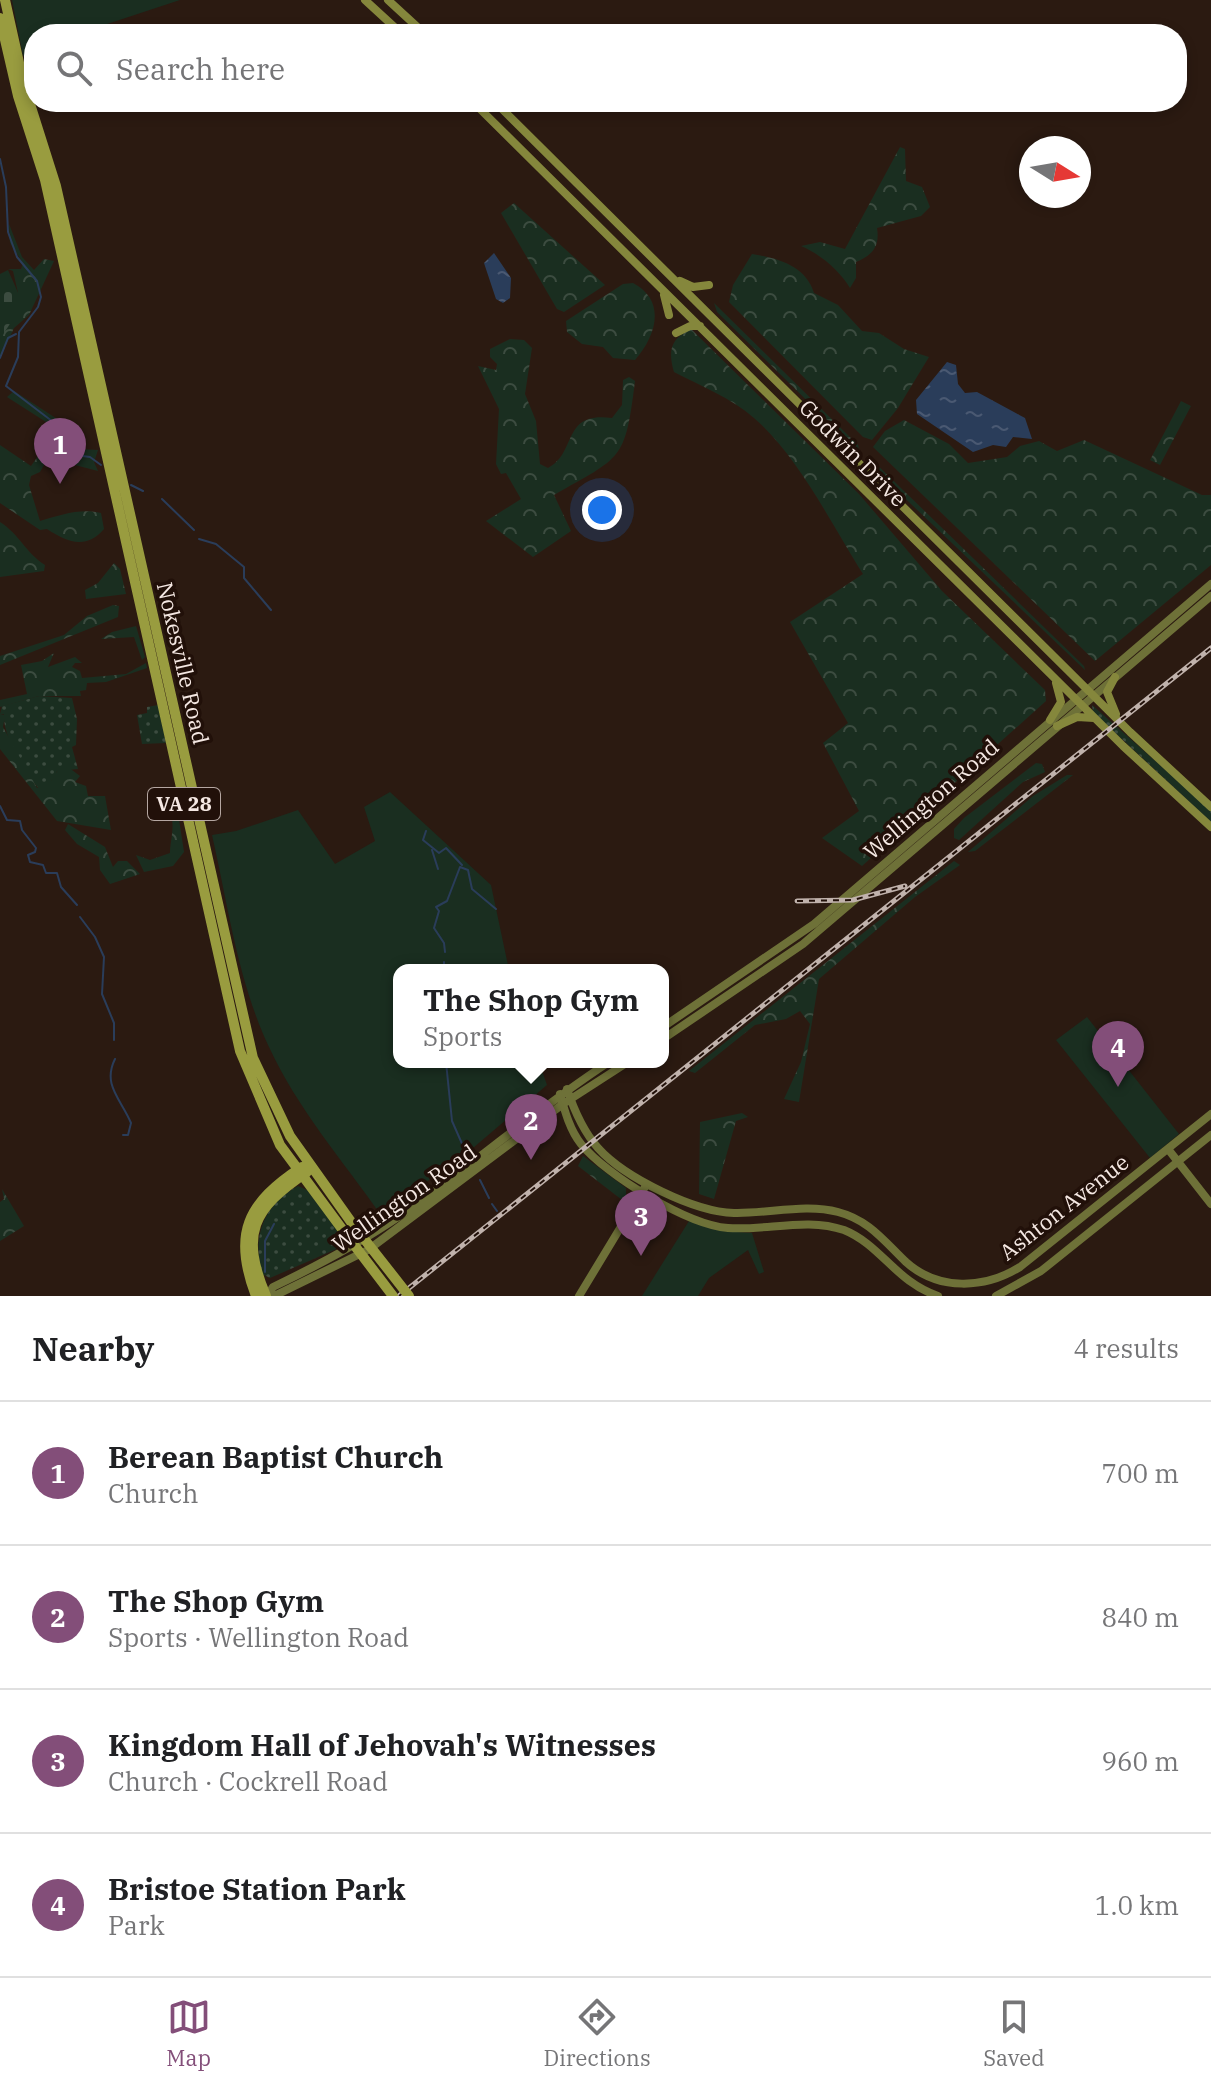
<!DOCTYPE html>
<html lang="en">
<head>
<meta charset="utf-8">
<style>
	:root { --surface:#fff; --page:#f2f2f2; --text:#202124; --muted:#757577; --line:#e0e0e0; --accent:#834e79 }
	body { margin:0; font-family:"IBM Plex Serif",serif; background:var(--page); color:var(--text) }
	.compass { position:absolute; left:1019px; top:136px; width:72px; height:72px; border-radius:50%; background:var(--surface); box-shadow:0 4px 12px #0003; rotate:101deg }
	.you { position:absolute; left:602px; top:510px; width:28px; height:28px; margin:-20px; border:6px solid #fff; border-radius:50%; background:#1a73e8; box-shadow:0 0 0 12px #1a73e833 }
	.badge { display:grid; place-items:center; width:52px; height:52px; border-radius:50%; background:var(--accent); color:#fff; font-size:26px; font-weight:700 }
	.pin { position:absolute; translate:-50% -66px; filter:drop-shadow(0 2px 4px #0008) }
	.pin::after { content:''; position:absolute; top:42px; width:28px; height:24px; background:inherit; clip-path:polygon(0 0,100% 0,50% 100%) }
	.popup { position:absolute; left:393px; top:964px; width:276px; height:104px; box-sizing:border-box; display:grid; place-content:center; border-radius:16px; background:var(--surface); filter:drop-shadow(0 2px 6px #0005); font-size:26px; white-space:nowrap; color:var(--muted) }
	.popup b { font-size:30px; color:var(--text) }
	.popup::after { content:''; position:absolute; left:50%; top:100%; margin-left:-16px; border:16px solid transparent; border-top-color:var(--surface) }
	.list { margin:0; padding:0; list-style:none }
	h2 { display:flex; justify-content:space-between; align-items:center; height:104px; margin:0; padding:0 32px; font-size:34px }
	h2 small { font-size:26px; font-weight:400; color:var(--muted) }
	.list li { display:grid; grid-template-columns:52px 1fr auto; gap:24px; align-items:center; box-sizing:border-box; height:144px; padding:0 32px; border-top:2px solid var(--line) }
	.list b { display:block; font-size:30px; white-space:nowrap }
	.list p { margin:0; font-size:26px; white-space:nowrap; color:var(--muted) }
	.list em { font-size:26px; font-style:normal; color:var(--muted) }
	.icon { flex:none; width:44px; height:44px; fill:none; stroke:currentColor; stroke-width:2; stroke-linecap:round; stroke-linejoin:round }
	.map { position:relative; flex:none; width:1211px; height:1296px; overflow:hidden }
	.search { position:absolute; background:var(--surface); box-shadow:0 4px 12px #0003; left:24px; right:24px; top:24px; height:88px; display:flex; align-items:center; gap:20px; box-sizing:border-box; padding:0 28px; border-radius:32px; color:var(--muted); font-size:30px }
	.sheet { height:680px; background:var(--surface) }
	nav { display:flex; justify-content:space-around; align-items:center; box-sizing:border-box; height:112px; border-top:2px solid var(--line); background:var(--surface); font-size:22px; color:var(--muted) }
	nav a { display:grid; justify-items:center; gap:4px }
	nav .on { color:var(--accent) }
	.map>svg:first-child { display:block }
	.grass { fill:url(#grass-dots) }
	.forest { fill:url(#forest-crowns) }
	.cemetery { fill:url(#cemetery-stones) }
	.green { fill:#1a2e20 }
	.water { fill:url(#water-ripples) }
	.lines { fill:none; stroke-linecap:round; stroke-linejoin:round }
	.stream { stroke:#2a3d5a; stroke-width:2 }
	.secondary { stroke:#6e7138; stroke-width:8 }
	.primary { stroke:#85873c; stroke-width:8 }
	.highway { stroke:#999c3f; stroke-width:10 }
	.rail-casing { stroke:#c0b2ac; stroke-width:5 }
	.rail { stroke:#211009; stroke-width:2; stroke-dasharray:6; stroke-linecap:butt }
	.highway-bridge { stroke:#999c3f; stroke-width:10 }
	.labels { text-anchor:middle; stroke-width:7; stroke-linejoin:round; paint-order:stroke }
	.shield { fill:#211009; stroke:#b5a7a2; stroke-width:2 }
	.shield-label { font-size:20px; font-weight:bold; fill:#f5e8e3 }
	.street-label { font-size:22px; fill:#f5e8e3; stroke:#211009 }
</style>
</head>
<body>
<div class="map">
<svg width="1211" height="1296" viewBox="0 0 1211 1296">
	<defs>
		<pattern id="grass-dots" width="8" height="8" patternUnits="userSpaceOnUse" patternTransform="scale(2)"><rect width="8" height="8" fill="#1a2e20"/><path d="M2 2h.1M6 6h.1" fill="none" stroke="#3c4c40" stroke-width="1.8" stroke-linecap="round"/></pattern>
		<pattern id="forest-crowns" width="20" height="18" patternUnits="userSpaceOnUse" patternTransform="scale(2)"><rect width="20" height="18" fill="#1a2e20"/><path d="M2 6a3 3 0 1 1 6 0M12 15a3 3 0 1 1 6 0" fill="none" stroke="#3c4c40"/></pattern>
		<pattern id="cemetery-stones" width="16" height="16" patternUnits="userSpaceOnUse" patternTransform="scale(2)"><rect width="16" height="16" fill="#1a2e20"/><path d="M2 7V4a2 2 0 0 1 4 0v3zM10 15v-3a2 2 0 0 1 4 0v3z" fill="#3c4c40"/></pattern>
		<pattern id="water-ripples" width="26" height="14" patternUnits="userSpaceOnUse" patternTransform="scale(2)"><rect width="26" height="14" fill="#2a3d5a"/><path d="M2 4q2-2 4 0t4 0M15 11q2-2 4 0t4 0" fill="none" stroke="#4a5972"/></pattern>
	</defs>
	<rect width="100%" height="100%" fill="#2b1a11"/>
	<path class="grass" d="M 39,696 L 72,698 L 77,719 L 76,745 L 72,747 L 78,769 L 57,771 L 55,778 L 40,789 C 25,777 2,734 4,714 L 0,714 L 2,706 Z
		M 158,705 L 166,743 L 142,744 L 137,715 L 147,713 L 147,707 Z
		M 1092,705 L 1211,810 L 1211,822 L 1093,712 Z
		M 298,1186 L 307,1190 L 348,1244 L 270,1278 L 262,1274 C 252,1237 263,1205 298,1186 Z"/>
	<path class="forest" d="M 900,147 L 905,149 L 906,181 L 922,187 L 930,207 L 921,216 L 877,228 C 880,246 873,255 856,262 L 856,278 L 850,288 C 839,270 820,254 801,246 L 820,242 L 845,249 Z
		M 514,203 L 605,285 L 564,312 L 557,309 L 501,213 Z
		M 9,224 L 22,257 L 34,270 L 44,259 L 54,261 L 29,315 L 14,328 L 0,358 L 0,328 L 18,293 L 13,271 L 8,269 L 21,269 L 23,263 L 10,243 Z
		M 752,254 C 778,258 806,266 814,293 L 838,305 L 862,331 L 879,333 L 904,349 L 929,357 L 898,408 L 872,440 L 863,437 L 729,302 L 733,285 Z
		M 633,283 C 667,301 656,336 635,360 L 613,358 L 603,347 L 582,344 L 567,332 L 566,321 L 623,284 Z
		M 714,303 L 858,445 L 860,453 L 717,312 Z
		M 691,329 L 859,494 L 942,591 L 1045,690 L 1046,701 L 862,866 L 822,838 L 859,811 L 823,743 L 848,723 L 790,622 L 863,574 C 832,525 798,456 754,418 C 731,398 701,386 674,372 C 668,351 670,339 691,329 Z
		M 510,339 L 524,340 L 532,348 L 525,394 L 536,421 L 540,464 L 548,468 C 578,452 561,411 612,418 L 622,405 L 623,380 L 629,377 L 635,381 C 625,462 622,456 554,495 L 571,531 L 533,557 L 486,521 L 521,499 L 506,473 L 501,474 L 496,464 L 499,409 L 478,366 L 496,370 L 497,364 L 490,357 L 490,349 Z
		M 14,391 L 68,426 L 80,449 L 98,450 L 94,462 L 98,471 L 48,458 L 40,472 L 31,476 L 29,485 L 40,521 C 60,515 81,508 101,513 L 104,529 C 86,550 67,542 47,529 L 40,530 L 0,503 L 0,445 L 31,466 L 57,429 L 7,397 Z
		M 1181,401 L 1191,406 L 1160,465 L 1150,460 Z
		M 904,420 L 949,444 L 968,463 L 1007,457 L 1020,446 L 1039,441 L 1057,451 L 1084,440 L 1202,495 L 1211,495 L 1211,565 L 1095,661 L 873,447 L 885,431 Z
		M 867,455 L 1084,666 L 1085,670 L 890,484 Z
		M 0,522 C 19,534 26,553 45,565 L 44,571 L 0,577 Z
		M 114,563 L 120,569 L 126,594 L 86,599 L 85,590 L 98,583 Z
		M 113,605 L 119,606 L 118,617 L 0,665 L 0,656 L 64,635 L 87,616 Z
		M 136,626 L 145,657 L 142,660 L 134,637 L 101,639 L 112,632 Z
		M 54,653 L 48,667 L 75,657 L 82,663 L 75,663 L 72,667 L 80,671 L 82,678 L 126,674 L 146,663 L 147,668 L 106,682 L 87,683 L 86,690 L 80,691 L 81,696 L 39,696 L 0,707 L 0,700 L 27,694 L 21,665 L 42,661 Z
		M 0,714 L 5,715 L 3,727 L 37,788 L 52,780 L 59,768 L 68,767 L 80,776 L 75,782 L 86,786 L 88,796 L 105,796 L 111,830 L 57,821 L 0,749 Z
		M 1036,763 L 1042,764 L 1045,772 L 1023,782 L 959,840 L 954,838 L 954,829 L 964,818 Z
		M 1067,775 L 1073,775 L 975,851 L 968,852 L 1033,796 Z
		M 178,813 L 184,852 L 173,866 L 144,872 L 136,855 L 150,860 L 170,853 C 170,842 175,827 171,815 Z
		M 68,824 L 105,847 L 113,867 L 118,861 L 127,861 L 140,874 L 110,884 L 100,870 L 99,857 L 77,844 L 65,830 Z
		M 954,861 L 960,865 L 915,897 L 819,979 L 799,1102 L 784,1099 L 801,1062 L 810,1024 L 800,1011 L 786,1019 L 755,1025 L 695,1073 L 689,1071 Z
		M 742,1113 L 748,1117 L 736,1121 L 714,1199 L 699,1194 L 700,1122 Z
		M 583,1156 L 626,1188 L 626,1203 L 578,1166 Z
		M 2,1189 L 24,1226 L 0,1241 L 0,1202 L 4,1199 Z"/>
	<path class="cemetery" d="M 8,270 L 23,304 L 0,339 L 0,274 Z"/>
	<path class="green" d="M 12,0 L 180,0 L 77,34 L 34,34 L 34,51 L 23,56 Z
		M 390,792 L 491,885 L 509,970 L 399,970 L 399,1062 L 539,1062 L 547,1085 L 473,1148 L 381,1215 C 343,1161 297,1108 269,1047 C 238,982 228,905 212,835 L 236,831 L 298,810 L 335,864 L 375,841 L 364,807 Z
		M 1087,1017 L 1179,1134 L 1150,1158 L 1056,1040 Z
		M 689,1221 L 723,1231 L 752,1233 L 764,1272 L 759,1274 L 748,1250 L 709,1278 L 698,1296 L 642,1296 Z"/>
	<path class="water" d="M 494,253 L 511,278 L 510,298 L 503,303 L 496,299 L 484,263 Z
		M 947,362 L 956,365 L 958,384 L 965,393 L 977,392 L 1025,418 L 1032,439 L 1013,437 L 1006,447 L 993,445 L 973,452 L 917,414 L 916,400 Z"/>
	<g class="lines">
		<path class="stream" d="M 0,159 L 6,187 L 8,232 L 17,257 L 37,281 L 41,297 L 38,307 L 19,332 L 18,357 L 6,386 L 61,428 L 72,440 L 75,455 L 90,457 L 101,465
			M 0,358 L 8,338 L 16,334
			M 131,485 L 143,491
			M 162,499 L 194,530
			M 199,539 L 216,544 L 244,567 L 244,578 L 271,610
			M 0,806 L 7,820 L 20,821 L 22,830 L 36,848 L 35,852 L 28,855 L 30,862 L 43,865 L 46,873 L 57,873 L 61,887 L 77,905
			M 426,831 L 423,840 L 439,853 L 446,848 L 462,865
			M 432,850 L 438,869
			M 80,917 L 95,937 L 104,957 L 102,994 L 114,1023 L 114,1040
			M 445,952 L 444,943 L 434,928 L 439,911 L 436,907 L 447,901 L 460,867 L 468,870 L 472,889 L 496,909
			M 444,970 L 444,962
			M 115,1059 C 102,1085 121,1099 131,1123 L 128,1135 L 123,1135
			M 446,1062 L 452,1121 L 467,1155
			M 480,1180 L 489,1198
			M 492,1204 L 497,1211
			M 265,1272 L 265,1241 L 274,1224"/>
		<path class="secondary" d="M 663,1027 L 814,924 L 1211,584
			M 663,1039 L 803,944 L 1211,596
			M 567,1089 C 574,1110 583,1131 598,1148 C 625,1178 695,1212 734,1213 C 768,1214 805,1203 838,1212 C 869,1220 884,1241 906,1262 C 938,1291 985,1289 1020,1267 L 1211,1114
			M 560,1094 C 565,1112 570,1130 581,1144 C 607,1176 688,1225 728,1228 C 766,1231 807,1217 844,1230 C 881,1245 896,1282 938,1296
			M 1168,1149 L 1211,1204
			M 267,1296 L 273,1287 C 321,1264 368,1239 411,1208 C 478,1160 540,1107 609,1062
			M 274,1296 L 368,1250 L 563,1104 L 628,1062
			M 579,1296 L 645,1187
			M 996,1296 L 1041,1271 L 1211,1135"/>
		<path class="primary" d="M 365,0 L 402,34
			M 388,0 L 425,34
			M 473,102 L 1123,746 L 1211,827
			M 495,102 L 1130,732 L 1211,807
			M 680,281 L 693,287 L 709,285
			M 664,295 L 669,315
			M 676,333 L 690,326 L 700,326
			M 1115,677 L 1107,692 L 1116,714
			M 1050,720 L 1061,702 L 1056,683
			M 1057,726 L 1077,717 L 1094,718"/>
		<path class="highway" d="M 5,0 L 24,85 L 56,186 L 253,1058 L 290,1136 L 354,1226
			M 0,18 L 18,96 L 45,180 L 240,1051 L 280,1145 L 345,1233
			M 256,1296 C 232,1234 247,1203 302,1167
			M 266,1296 C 240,1234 252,1209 307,1172"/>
		<g class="rail-casing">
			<path id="rail" d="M 797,901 L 853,900 L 905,886
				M 399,1296 L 1211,648"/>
		</g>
		<use href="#rail" class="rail"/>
		<path class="highway-bridge" d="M 354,1226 L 409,1296
			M 345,1233 L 393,1296"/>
	</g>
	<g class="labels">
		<rect class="shield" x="148" y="788" width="72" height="32" rx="6"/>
		<g class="shield-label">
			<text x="184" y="811">VA 28</text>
		</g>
		<g class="street-label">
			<text transform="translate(853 453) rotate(45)" y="8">Godwin Drive</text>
			<text transform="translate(183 663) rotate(77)" y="8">Nokesville Road</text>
			<text transform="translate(931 799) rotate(-41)" y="8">Wellington Road</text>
			<text transform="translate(404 1198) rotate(-35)" y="8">Wellington Road</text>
			<text transform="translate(1064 1207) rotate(-38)" y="8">Ashton Avenue</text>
		</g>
	</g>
</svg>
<svg class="compass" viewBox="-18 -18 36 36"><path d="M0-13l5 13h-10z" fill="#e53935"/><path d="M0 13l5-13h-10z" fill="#757577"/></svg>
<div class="you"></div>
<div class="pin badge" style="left:60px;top:484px">1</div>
<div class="pin badge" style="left:531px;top:1160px">2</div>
<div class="popup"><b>The Shop Gym</b>Sports</div>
<div class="pin badge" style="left:641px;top:1256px">3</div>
<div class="pin badge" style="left:1118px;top:1087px">4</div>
<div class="search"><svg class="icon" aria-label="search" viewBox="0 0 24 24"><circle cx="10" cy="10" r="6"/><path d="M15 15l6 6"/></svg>Search here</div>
</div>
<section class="sheet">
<h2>Nearby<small>4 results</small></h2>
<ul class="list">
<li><span class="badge">1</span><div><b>Berean Baptist Church</b><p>Church</p></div><em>700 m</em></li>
<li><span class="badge">2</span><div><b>The Shop Gym</b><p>Sports · Wellington Road</p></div><em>840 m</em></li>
<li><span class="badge">3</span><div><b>Kingdom Hall of Jehovah's Witnesses</b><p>Church · Cockrell Road</p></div><em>960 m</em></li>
<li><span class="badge">4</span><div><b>Bristoe Station Park</b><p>Park</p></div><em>1.0 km</em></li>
</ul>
</section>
<nav>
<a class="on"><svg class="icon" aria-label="map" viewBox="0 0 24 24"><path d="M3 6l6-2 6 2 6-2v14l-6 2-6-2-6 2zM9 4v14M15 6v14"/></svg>Map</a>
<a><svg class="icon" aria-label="directions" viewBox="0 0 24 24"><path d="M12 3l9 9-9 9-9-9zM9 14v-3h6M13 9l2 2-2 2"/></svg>Directions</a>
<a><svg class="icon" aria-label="saved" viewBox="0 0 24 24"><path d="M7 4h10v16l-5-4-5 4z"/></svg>Saved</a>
</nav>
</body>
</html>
